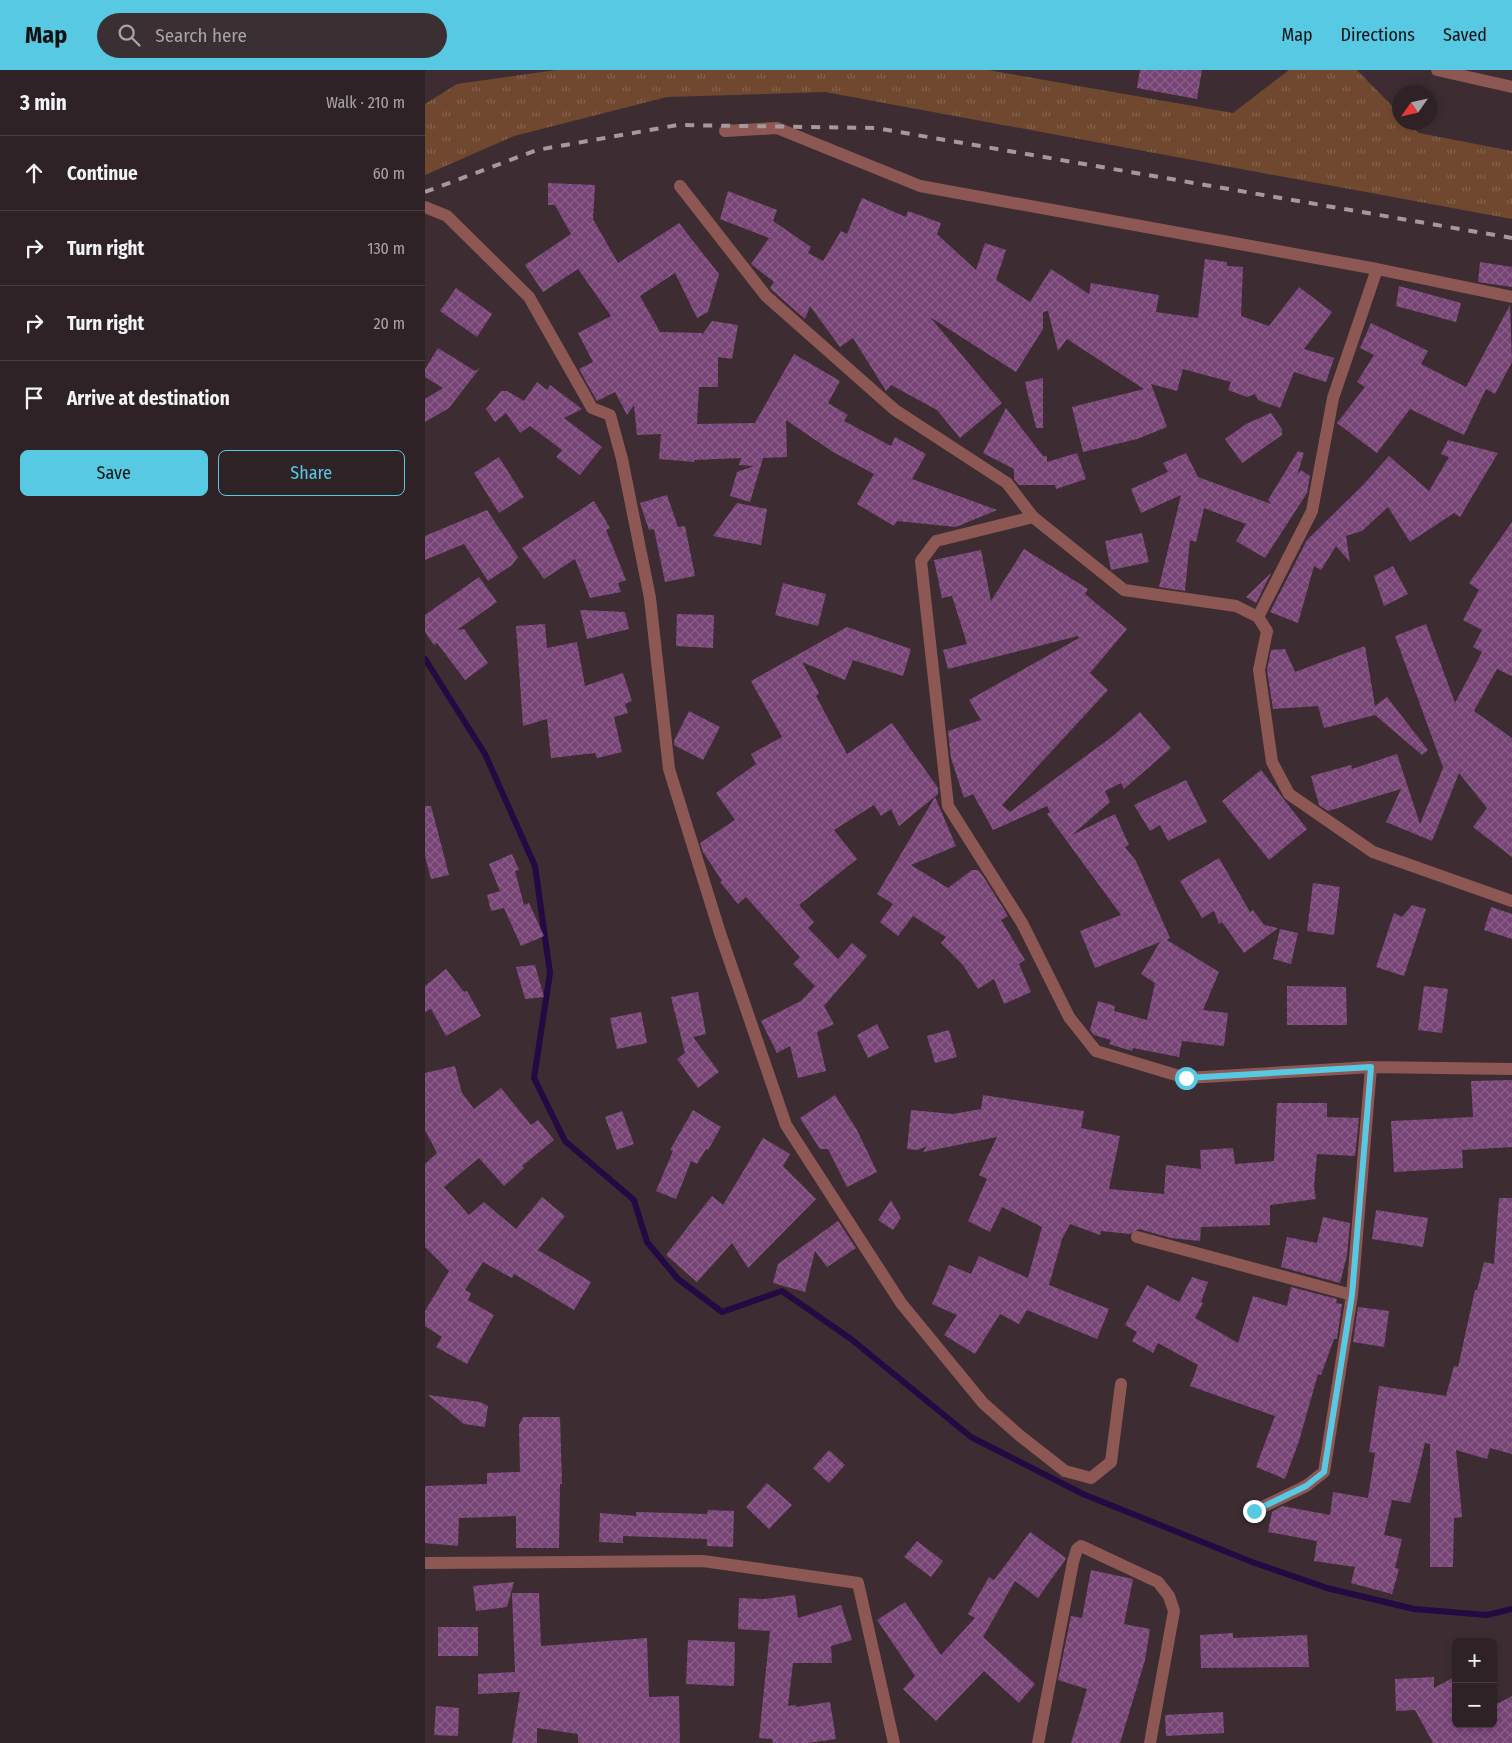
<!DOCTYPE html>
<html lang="en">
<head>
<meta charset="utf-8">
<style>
	:root { --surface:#2e2226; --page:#3a2f32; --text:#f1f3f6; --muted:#a7a4a7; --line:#493f43; --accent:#58c9e3 }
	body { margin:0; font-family:"Fira Sans Condensed",sans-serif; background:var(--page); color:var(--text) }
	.controls { position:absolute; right:15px; bottom:15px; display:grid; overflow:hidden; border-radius:8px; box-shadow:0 2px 8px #0003 }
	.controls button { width:45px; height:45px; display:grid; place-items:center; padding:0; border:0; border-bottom:1px solid var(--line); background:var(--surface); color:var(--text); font:25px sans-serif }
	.compass { position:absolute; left:967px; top:15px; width:45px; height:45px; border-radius:50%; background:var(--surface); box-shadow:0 2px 8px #0003; rotate:236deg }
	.stop { position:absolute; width:15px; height:15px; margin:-11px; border:4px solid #58c9e3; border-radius:50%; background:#fff }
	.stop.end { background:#58c9e3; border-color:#fff; box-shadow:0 1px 5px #0008 }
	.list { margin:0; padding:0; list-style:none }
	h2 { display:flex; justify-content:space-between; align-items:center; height:65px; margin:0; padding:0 20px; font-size:21px }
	h2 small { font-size:16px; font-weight:400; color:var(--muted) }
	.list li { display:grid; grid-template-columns:32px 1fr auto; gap:15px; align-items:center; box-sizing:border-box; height:75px; padding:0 20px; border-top:1px solid var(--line) }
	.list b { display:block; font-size:19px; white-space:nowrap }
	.list em { font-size:16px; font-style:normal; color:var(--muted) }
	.actions { display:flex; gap:10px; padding:15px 20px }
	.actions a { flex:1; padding:11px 0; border:1px solid var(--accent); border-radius:8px; text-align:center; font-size:18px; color:var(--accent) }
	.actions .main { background:var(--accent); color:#111 }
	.icon { flex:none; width:28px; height:28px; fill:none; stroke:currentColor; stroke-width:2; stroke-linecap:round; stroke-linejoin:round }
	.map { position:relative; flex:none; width:1087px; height:1673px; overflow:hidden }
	header { display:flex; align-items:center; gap:30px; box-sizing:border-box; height:70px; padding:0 25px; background:var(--accent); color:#111 }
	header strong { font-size:24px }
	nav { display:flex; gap:28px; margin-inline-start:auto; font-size:18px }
	.search { width:350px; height:45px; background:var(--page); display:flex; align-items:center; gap:12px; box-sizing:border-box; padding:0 18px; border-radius:28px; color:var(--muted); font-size:19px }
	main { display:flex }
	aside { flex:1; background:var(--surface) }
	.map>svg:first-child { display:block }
	.grass { fill:url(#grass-tufts) }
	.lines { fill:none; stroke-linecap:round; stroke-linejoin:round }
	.stream { stroke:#240942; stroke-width:6 }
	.building { fill:url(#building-cross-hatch) }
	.minor { stroke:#8d5754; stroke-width:12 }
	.rail { stroke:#a6999c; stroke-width:4; stroke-dasharray:9 9; stroke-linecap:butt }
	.route { stroke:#58c9e3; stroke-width:6 }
</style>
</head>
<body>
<header>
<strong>Map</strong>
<div class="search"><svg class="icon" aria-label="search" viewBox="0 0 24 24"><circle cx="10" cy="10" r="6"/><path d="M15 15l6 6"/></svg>Search here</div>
<nav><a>Map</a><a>Directions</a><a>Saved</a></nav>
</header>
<main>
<aside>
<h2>3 min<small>Walk · 210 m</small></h2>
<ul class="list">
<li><svg class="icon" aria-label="ahead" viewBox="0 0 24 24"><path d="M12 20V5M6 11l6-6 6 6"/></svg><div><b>Continue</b></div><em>60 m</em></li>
<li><svg class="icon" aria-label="right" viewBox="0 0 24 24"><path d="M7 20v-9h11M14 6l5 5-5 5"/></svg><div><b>Turn right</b></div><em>130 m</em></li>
<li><svg class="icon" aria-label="right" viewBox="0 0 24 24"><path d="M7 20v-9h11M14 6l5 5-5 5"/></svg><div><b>Turn right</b></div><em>20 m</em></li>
<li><svg class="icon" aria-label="arrive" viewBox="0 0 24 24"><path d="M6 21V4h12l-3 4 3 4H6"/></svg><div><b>Arrive at destination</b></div></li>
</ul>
<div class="actions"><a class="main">Save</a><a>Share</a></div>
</aside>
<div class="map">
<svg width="1087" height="1673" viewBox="0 0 1087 1673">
	<defs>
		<pattern id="grass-tufts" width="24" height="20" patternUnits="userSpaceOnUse" patternTransform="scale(1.25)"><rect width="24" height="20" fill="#70482f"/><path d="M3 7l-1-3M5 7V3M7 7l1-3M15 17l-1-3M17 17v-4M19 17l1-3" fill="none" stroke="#85624d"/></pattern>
		<pattern id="building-cross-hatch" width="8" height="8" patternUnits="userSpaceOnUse" patternTransform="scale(1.25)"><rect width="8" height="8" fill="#764375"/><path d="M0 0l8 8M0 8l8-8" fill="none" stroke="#8a5e89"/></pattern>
	</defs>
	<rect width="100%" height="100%" fill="#3d2d32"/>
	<path class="grass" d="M 131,0 L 563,0 L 808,43 L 864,0 L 932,0 L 974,43 L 974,52 L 983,53 L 994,63 L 1087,81 L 1087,149 L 400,22 L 242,27 L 89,66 L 0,105 L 0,34 L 32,14 Z"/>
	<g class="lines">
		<path class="stream" d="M 0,589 L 60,684 L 110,796 L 125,903 L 109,1008 L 140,1071 L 209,1130 L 222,1172 L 253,1209 L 297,1242 L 357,1221 L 426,1269 L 546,1367 L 658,1424 L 827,1492 L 902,1518 L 989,1539 L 1062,1545 L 1087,1539"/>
	</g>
	<path class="building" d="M 715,0 L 777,0 L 772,29 L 712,18 Z
		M 123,113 L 170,115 L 168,149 L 193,193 L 254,153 L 294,204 L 283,242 L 272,248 L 250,203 L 215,226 L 235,262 L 277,263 L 277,265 L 287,251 L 313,255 L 307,289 L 293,287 L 293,317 L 274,317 L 272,354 L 330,353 L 369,284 L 415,311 L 403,333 L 423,345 L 419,351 L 466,376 L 470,367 L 501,384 L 487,409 L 572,440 L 531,457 L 472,451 L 469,456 L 432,434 L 449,404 L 408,382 L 361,350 L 362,387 L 338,388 L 325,432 L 305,426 L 312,402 L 329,396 L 314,395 L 316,388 L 269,390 L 269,392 L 234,389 L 236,364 L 212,365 L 209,335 L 202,345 L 190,322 L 172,331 L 154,299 L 168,292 L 153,263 L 186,246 L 153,199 L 118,222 L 100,195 L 146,164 L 130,135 L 123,135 Z
		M 303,121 L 352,140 L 348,151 L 386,177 L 383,183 L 398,191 L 416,161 L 422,164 L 437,128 L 481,147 L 483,141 L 516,153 L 512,164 L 551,200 L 560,173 L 581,180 L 571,210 L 605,232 L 626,199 L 664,224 L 666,213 L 734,225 L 731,242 L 773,248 L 780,189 L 802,192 L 802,196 L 818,197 L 816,246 L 844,256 L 874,217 L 907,242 L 879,279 L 909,288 L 901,312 L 869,302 L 855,338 L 833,330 L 830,324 L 822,327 L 803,320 L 806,312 L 758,299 L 752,321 L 726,314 L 742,357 L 712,369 L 658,382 L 647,337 L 719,319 L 642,269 L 633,281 L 623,241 L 618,242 L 618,259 L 591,302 L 505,247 L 577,333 L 535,368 L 512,340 L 466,315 L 461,321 L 428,268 L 415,277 L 385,236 L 380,249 L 347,220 L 345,218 L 349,212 L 326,194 L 344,168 L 295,149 Z
		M 1055,192 L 1087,197 L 1087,217 L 1053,212 Z
		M 974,216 L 1036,233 L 1031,252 L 971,236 Z
		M 31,218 L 67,244 L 52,267 L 15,241 Z
		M 1085,235 L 1087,292 L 1070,324 L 1061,319 L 1039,365 L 985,339 L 952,383 L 912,353 L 940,317 L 932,312 L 949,285 L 935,278 L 946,253 L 1003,281 L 996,294 L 1041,317 Z
		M 13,278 L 50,301 L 55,298 L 24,338 L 0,352 L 0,329 L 18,318 L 0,307 L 0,299 Z
		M 618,308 L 618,358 L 611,358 L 600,312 Z
		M 112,312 L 122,320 L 125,315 L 157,339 L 139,348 L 177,377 L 155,405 L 131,387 L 137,380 L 105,356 L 95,363 L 81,343 L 70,352 L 61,339 L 76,321 L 82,321 L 99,331 Z
		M 581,338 L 618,386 L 622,386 L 622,392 L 652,383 L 661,409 L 631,419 L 630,415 L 594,415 L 589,409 L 589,399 L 558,383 Z
		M 846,343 L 857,359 L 857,365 L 817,393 L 800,369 L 821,354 Z
		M 1023,370 L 1073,383 L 1035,447 L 1029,443 L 985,472 L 963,437 L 937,461 L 921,466 L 925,492 L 911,476 L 896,500 L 889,496 L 873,553 L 845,542 L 882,470 L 939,414 L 964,386 L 1004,421 L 1024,387 L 1016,384 Z
		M 873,381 L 879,383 L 872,405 L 876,400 L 885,406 L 882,423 L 840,488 L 811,471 L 821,454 L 779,438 L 771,472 L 765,470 L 760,521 L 734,517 L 756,425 L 716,443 L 706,419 L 743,402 L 738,393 L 761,383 L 773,407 L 846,434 L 843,430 Z
		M 74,387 L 99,427 L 74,443 L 49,403 Z
		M 242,425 L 253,457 L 260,456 L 270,506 L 240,512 L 229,459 L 224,460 L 215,433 Z
		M 169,431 L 185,458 L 181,460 L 201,510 L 193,513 L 196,522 L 165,528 L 150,489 L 119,509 L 97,478 Z
		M 312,433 L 342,439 L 336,475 L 288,466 Z
		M 62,440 L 93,487 L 87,495 L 63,511 L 39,474 L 0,490 L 0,466 Z
		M 1087,452 L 1087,606 L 1072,599 L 1049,641 L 1087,668 L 1087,787 L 1048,757 L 1062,738 L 1034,703 L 1007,771 L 961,752 L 976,719 L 903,741 L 894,735 L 886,706 L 926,695 L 927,699 L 972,684 L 995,754 L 1018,698 L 1019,700 L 970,566 L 1001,554 L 1030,633 L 1057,582 L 1048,577 L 1057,560 L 1038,550 L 1054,520 L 1044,513 Z
		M 717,463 L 724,492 L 686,500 L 680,471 Z
		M 599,479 L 663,519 L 660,524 L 702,559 L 665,603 L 683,620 L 577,735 L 585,742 L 688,666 L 715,642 L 746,678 L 699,719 L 696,713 L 680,721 L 685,732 L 647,765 L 690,744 L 704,775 L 700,777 L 711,791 L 745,868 L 742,870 L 794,902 L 778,940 L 803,943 L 799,976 L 757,971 L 754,987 L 708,978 L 707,981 L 684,974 L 686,970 L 669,965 L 665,960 L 673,931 L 690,936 L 689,941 L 722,950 L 730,913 L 716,904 L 735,872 L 670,898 L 655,861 L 696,845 L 622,744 L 625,742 L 622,736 L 568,760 L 548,724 L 539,728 L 526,688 L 523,661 L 556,650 L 544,630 L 654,568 L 653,566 L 523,599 L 518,580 L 542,574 L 527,526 L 517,528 L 509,490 L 556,480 L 566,531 Z
		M 968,496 L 983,524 L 959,536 L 949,506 Z
		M 846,503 L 831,533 L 821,527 Z
		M 54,507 L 72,532 L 32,560 L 39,559 L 63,593 L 40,610 L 12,573 L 9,575 L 0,562 L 0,545 Z
		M 358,513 L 401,524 L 393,556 L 350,545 Z
		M 155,540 L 200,542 L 204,559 L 162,569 Z
		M 252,544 L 289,545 L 288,578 L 251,576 Z
		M 120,554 L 122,578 L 152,572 L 160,616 L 198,603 L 207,631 L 200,634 L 203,643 L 189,647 L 197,682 L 172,688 L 170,683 L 126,688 L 122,649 L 98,656 L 91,556 Z
		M 422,557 L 486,579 L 478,606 L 428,590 L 420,610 L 377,592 L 394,623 L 391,626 L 422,684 L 467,653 L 513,718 L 513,724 L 474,756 L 466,739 L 456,746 L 449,735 L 409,760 L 432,789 L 374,835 L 389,852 L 383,858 L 413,889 L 427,873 L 442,886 L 399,936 L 409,954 L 392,962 L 401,1001 L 373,1008 L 365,976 L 352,983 L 336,951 L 376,931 L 390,916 L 368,894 L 375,887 L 321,827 L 313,834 L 295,812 L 297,811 L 278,782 L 275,773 L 310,750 L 291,723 L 331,694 L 326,684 L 357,667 L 326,611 Z
		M 940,576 L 950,636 L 962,627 L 1003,680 L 997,685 L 950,645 L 899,658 L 893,636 L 848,639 L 842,600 L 846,580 L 860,579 L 870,602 Z
		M 264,641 L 295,657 L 278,690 L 249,675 L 249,671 Z
		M 836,700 L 882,759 L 844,790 L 797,731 Z
		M 761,710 L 782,752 L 743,771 L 735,755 L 725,761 L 709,735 Z
		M 510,727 L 531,776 L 486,795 L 523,818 L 547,800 L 553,800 L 558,806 L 583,846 L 576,850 L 600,890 L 594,894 L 606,922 L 579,934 L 569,909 L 553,919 L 538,895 L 516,873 L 521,867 L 488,846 L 473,866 L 455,852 L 468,834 L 452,824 Z
		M 0,736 L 6,736 L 24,805 L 6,809 L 0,786 Z
		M 87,784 L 94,800 L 90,801 L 99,835 L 104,833 L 119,866 L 96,876 L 79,838 L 66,841 L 62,825 L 75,821 L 64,794 Z
		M 794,788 L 825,842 L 828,840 L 839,855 L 853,858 L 819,883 L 797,852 L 794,854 L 789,841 L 777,848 L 755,811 Z
		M 888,813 L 915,817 L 909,865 L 882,861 Z
		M 987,835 L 1001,839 L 979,906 L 951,897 L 969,843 L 977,847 Z
		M 1066,837 L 1087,844 L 1087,869 L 1059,860 Z
		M 855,859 L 873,863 L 866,894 L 848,889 Z
		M 110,895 L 119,927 L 100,929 L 91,897 Z
		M 21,899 L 39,922 L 42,921 L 56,946 L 21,966 L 6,939 L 0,942 L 0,916 Z
		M 862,916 L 921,917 L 922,955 L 862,955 Z
		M 999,916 L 1023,919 L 1017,963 L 993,960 Z
		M 273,922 L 281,964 L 268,967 L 294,1002 L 273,1018 L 252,989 L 260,983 L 246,927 Z
		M 216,942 L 222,973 L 192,979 L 185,948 Z
		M 452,954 L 464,978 L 443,988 L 432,965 Z
		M 524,960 L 532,987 L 510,993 L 502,966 Z
		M 30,996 L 37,1023 L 49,1039 L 76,1018 L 106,1055 L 113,1050 L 129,1070 L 97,1096 L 99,1098 L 79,1116 L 54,1088 L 19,1117 L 44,1145 L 59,1132 L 91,1159 L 117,1127 L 140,1146 L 113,1180 L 166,1212 L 149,1240 L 89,1204 L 87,1208 L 58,1192 L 40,1220 L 46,1223 L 43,1230 L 69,1245 L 42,1294 L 11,1277 L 17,1267 L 0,1256 L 0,1241 L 24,1201 L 0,1177 L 0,1094 L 12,1083 L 0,1060 L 0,1003 Z
		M 1087,1010 L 1087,1077 L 1037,1080 L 1038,1098 L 969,1102 L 966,1051 L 1048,1047 L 1046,1011 Z
		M 410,1025 L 432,1060 L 452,1102 L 422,1117 L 403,1079 L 395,1079 L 375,1048 Z
		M 558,1025 L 659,1041 L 656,1058 L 695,1066 L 684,1119 L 739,1124 L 741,1095 L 776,1099 L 775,1080 L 808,1078 L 810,1094 L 849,1091 L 852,1033 L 902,1033 L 902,1047 L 934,1048 L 930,1086 L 892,1084 L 889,1117 L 891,1129 L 845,1135 L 845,1155 L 776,1157 L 775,1171 L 746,1168 L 714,1159 L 705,1164 L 676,1161 L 675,1165 L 645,1154 L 637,1169 L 624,1215 L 684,1239 L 672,1269 L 602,1240 L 594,1254 L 575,1244 L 550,1284 L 519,1265 L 532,1245 L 507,1234 L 524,1195 L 546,1204 L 554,1186 L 603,1208 L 617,1157 L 577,1137 L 565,1162 L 543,1151 L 562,1109 L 554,1105 L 572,1067 L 498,1082 L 502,1076 L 493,1080 L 482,1079 L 486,1040 L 528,1044 L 556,1039 Z
		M 268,1040 L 296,1057 L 283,1080 L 281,1079 L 272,1094 L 266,1091 L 251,1129 L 231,1121 L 248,1081 L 245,1080 Z
		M 197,1041 L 209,1074 L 192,1080 L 180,1047 Z
		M 338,1068 L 365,1084 L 358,1096 L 391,1129 L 323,1198 L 307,1173 L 272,1212 L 241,1185 L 287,1126 L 298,1135 Z
		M 1074,1128 L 1087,1128 L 1087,1384 L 1065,1378 L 1062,1389 L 1031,1380 L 1037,1447 L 1029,1448 L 1028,1497 L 1005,1497 L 1005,1374 L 1000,1373 L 985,1433 L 967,1430 L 959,1465 L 977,1469 L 970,1498 L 974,1499 L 967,1524 L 926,1513 L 930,1497 L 889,1491 L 892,1471 L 843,1462 L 847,1442 L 857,1436 L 905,1445 L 908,1422 L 943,1428 L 950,1383 L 944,1382 L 954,1316 L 1021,1326 L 1029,1296 L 1033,1297 L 1050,1220 L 1052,1220 L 1059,1192 L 1069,1194 Z
		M 466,1130 L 476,1148 L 468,1160 L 453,1150 Z
		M 951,1140 L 1003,1148 L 998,1177 L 947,1169 Z
		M 898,1147 L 925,1153 L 922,1185 L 915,1213 L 856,1197 L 862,1167 L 892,1173 Z
		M 413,1151 L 431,1178 L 402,1197 L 390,1181 L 380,1222 L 348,1213 L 353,1194 Z
		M 767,1207 L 783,1212 L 776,1232 L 778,1233 L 770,1248 L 813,1273 L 828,1226 L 862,1236 L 866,1217 L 912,1229 L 911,1233 L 917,1234 L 912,1269 L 909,1269 L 896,1305 L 893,1304 L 874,1371 L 860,1409 L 831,1397 L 850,1346 L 765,1316 L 773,1295 L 733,1273 L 728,1283 L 707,1271 L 712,1262 L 700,1255 L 722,1215 L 754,1232 Z
		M 933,1237 L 964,1241 L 959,1277 L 928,1272 Z
		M 3,1325 L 55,1332 L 63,1336 L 60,1357 L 39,1354 Z
		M 98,1347 L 135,1347 L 137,1414 L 135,1414 L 134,1478 L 91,1478 L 91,1446 L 34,1448 L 33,1476 L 0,1473 L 0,1416 L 62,1414 L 62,1403 L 95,1402 L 94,1355 Z
		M 404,1380 L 420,1395 L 404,1413 L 388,1398 Z
		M 342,1413 L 367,1435 L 344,1459 L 321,1437 Z
		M 283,1440 L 309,1441 L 308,1477 L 282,1476 L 282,1469 L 198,1466 L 198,1473 L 174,1472 L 175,1443 L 211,1446 L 211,1442 L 282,1444 Z
		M 605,1462 L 641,1488 L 640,1490 L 613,1528 L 590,1511 L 558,1567 L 610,1614 L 594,1633 L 559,1601 L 511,1651 L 478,1619 L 490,1606 L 452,1550 L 480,1532 L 516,1585 L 550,1548 L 543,1544 L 564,1507 L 569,1510 Z
		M 492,1471 L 518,1491 L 506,1507 L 479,1487 Z
		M 666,1500 L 708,1509 L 699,1554 L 725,1559 L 720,1590 L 695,1673 L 646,1673 L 662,1619 L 633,1610 L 646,1546 L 657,1548 Z
		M 89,1512 L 82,1537 L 51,1541 L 48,1516 Z
		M 87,1523 L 114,1523 L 116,1576 L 222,1568 L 224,1627 L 254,1626 L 255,1673 L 153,1673 L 153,1664 L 112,1658 L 112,1673 L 87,1673 L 95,1622 L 53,1624 L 53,1604 L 90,1602 Z
		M 370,1525 L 373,1548 L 416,1535 L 427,1570 L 406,1576 L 407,1593 L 368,1593 L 363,1636 L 371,1635 L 371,1637 L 405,1632 L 411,1669 L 383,1673 L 348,1673 L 347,1669 L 334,1668 L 345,1561 L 313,1559 L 314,1528 L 339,1529 Z
		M 13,1557 L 53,1557 L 53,1586 L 13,1586 Z
		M 808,1563 L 808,1568 L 882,1565 L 884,1597 L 776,1598 L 775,1565 Z
		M 263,1570 L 310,1572 L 309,1616 L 261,1614 Z
		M 1031,1606 L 1031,1654 L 1068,1654 L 1068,1636 L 1087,1626 L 1087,1673 L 1008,1673 L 990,1640 L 971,1641 L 970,1609 L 1009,1607 L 1009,1618 Z
		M 11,1636 L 34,1638 L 33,1666 L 9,1665 Z
		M 798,1642 L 799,1663 L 741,1666 L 740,1645 Z"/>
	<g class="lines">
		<path class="minor" d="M 1012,0 L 1087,17
			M 300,61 L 352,58 L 495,116 L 952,199 L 1087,227
			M 255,116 L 341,226 L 470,340 L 582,413 L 608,447 L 699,520 L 811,536 L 833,547 L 842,561 L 834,600 L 847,692 L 864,724 L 948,782 L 1087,831
			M 0,137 L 22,146 L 104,227 L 167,338 L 185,345 L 197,389 L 225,528 L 244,699 L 295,863 L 361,1055 L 476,1233 L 558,1333 L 594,1365 L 640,1401 L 666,1408 L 686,1392 L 696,1314
			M 608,447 L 511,471 L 496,491 L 523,736 L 597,853 L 644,947 L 671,981 L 761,1008 L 946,997 L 1087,999
			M 833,547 L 887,441 L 908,328 L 952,199
			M 712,1167 L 927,1225
			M 829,1441 L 881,1416 L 899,1402 L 927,1225 L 946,997
			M 0,1493 L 278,1491 L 433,1513 L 469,1673
			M 613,1673 L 648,1492 L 652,1479 L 656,1476 L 733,1512 L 744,1526 L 749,1541 L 725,1673"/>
		<path class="rail" d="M 0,122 L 112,80 L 253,55 L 451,58 L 1087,168"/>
	</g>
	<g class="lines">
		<path class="route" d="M 761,1008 L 946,997 L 927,1225 L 899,1402 L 881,1416 L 829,1441"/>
	</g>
</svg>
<div class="controls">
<button>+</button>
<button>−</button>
</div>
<svg class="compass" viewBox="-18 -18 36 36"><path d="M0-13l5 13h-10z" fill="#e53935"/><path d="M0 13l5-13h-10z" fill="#a7a4a7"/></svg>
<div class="stop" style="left:761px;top:1008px"></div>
<div class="stop end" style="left:829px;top:1441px"></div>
</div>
</main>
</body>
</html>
